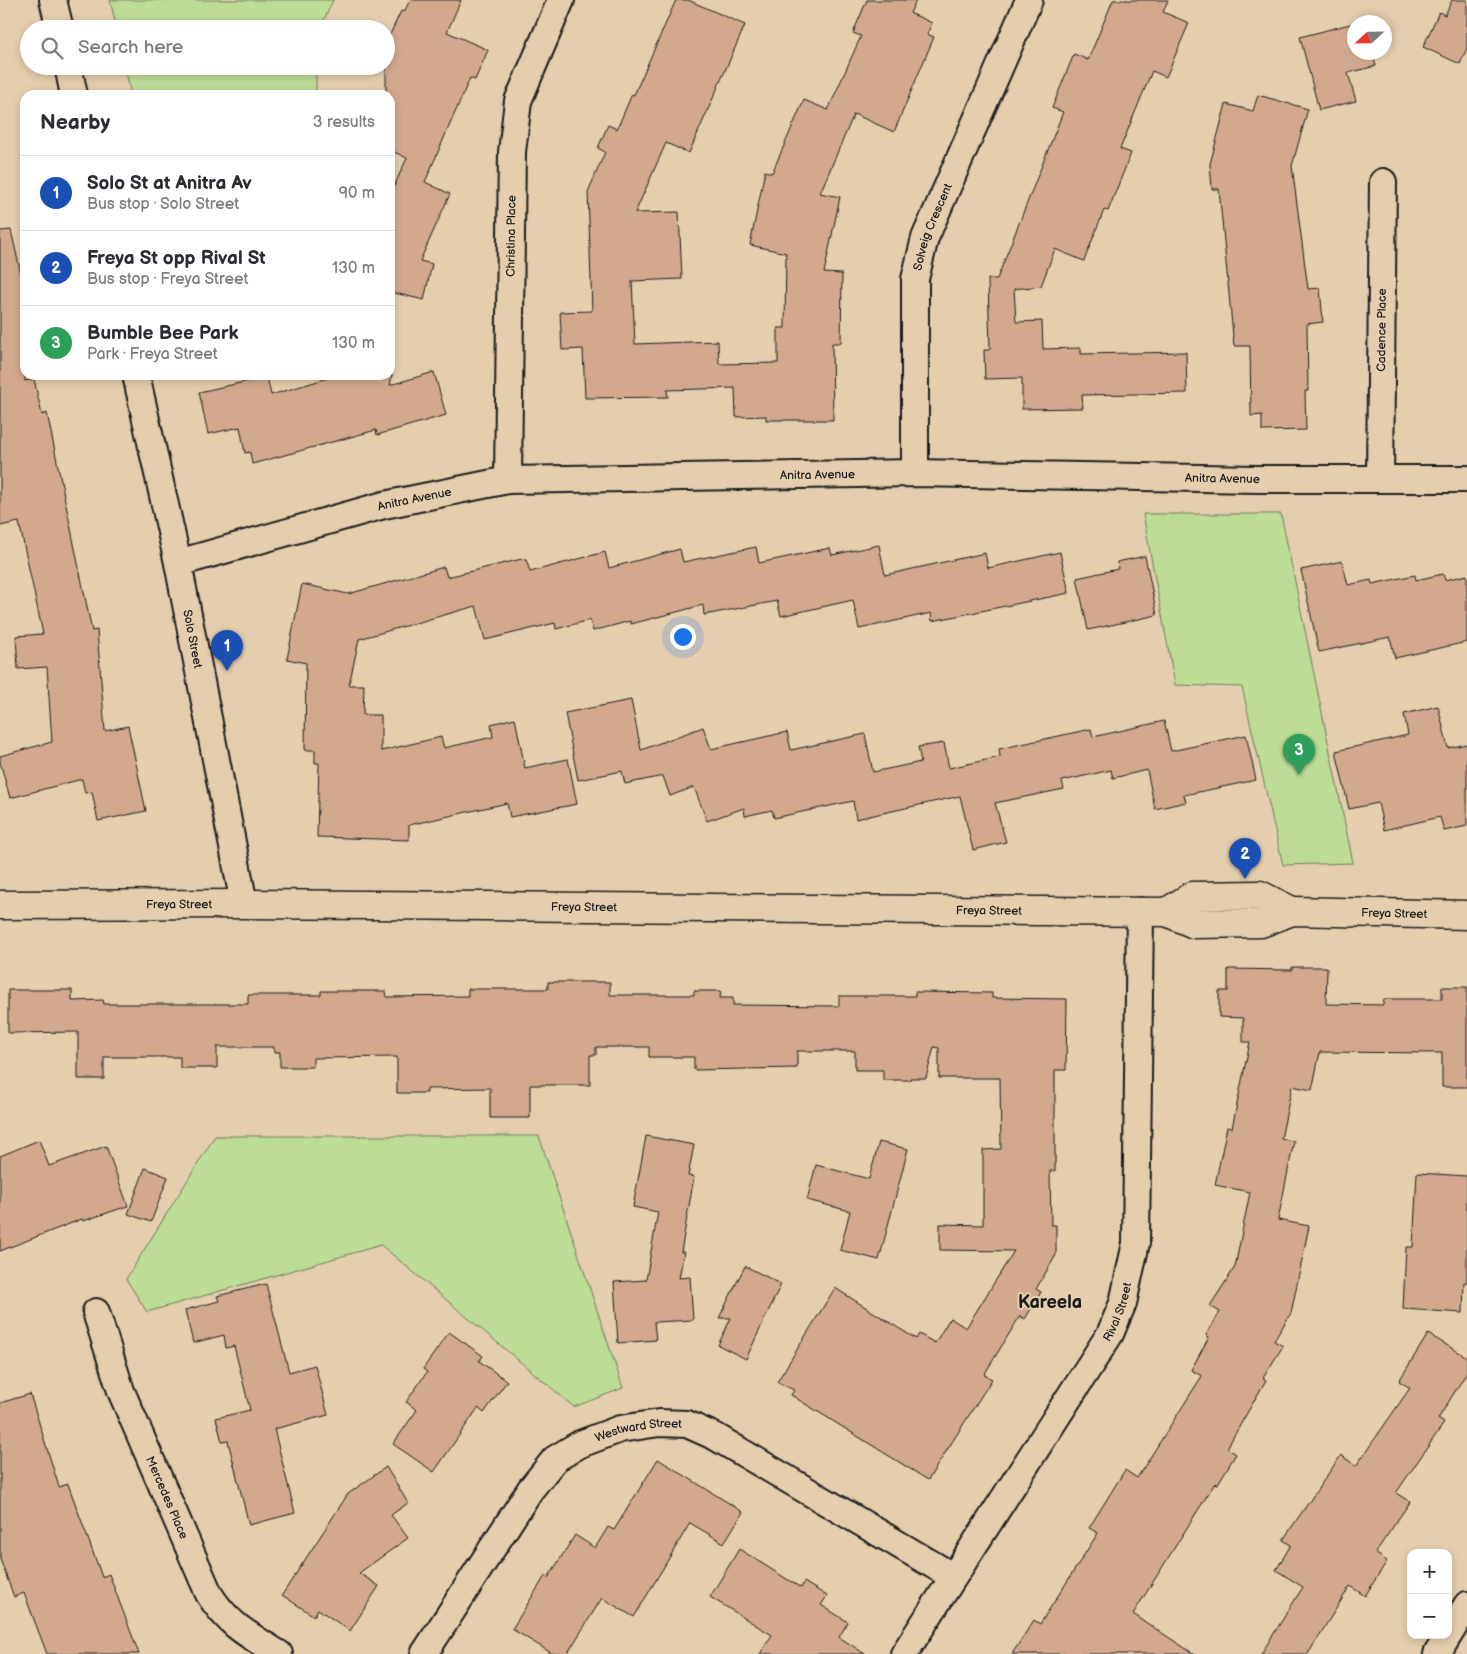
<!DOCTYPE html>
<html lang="en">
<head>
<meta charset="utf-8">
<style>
	:root { --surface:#fff; --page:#f7f7f7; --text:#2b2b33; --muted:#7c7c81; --line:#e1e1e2; --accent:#c8321e }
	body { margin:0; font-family:"Balsamiq Sans",sans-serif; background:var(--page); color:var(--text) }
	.controls { position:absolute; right:15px; bottom:15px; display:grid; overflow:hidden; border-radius:10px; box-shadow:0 2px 8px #0003 }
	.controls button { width:45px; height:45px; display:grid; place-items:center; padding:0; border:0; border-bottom:1px solid var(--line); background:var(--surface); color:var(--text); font:25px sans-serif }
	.compass { position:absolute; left:1347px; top:15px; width:45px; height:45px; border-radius:50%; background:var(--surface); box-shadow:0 2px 8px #0003; rotate:248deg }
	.you { position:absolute; left:682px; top:636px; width:18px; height:18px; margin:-12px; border:4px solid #fff; border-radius:50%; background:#1a73e8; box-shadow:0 0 0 8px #1a73e833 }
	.badge { display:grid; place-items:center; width:32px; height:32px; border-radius:50%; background:var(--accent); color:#fff; font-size:16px; font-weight:700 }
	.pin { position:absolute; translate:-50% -41px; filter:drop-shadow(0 1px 2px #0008) }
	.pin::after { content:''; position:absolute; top:26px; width:18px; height:15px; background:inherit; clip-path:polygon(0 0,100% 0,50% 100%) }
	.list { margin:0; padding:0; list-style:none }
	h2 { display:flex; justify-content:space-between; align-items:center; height:65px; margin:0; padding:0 20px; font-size:21px }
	h2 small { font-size:16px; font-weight:400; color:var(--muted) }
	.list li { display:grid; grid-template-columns:32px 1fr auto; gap:15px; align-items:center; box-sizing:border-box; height:75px; padding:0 20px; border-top:1px solid var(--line) }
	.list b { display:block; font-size:19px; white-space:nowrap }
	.list p { margin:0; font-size:16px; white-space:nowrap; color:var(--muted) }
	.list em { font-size:16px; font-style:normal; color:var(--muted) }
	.icon { flex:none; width:28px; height:28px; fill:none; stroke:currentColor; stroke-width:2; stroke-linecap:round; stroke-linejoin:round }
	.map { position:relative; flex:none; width:1467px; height:1654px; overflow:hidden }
	.search { position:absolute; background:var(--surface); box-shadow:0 2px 8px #0003; left:20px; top:20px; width:375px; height:55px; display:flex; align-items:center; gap:12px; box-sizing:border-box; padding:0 18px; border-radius:28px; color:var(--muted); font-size:19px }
	.panel { position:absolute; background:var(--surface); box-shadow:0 2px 8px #0003; left:20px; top:90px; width:375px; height:290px; border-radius:15px }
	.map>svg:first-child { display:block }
	.green { fill:#bddd96; stroke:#6c7c59 }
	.building { fill:#d2a98e; stroke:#1c1c1c }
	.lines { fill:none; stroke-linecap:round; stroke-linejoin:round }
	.street-casing { stroke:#1c1c1c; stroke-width:30 }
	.secondary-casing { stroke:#1c1c1c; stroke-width:31 }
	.street { stroke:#e5ceae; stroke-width:26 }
	.secondary { stroke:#e5ceae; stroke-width:28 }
	.labels { text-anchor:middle; stroke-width:4; stroke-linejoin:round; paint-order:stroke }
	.street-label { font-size:12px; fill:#1c1c1c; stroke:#e5ceae }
	.district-label { font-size:18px; font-weight:bold; fill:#1c1c1c; stroke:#e5ceae }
</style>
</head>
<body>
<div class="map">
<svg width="1467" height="1654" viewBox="0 0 1467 1654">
	<rect width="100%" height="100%" fill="#e5ceae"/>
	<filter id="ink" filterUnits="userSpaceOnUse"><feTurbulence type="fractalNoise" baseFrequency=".02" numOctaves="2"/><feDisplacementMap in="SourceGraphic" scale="10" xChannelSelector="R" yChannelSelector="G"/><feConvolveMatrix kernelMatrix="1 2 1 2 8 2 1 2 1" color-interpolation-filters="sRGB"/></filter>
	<g filter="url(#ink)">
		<path class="green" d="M 110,0 L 333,0 L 320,29 L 117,29 Z
			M 125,66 L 316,66 L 316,95 L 131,95 Z
			M 1143,514 L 1281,514 L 1353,863 L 1283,865 L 1242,687 L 1175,685 Z
			M 215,1136 L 539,1136 L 623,1388 L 574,1407 L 381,1245 L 147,1312 L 126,1279 Z"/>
		<path class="building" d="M 410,0 L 461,0 L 447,32 L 488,50 L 475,80 L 470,78 L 425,182 L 450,194 L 420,261 L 432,264 L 424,300 L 390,292 L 390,195 L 407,158 L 390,150 L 390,95 L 386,95 L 386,43 L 401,11 L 404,12 Z
			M 676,0 L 688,0 L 745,25 L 689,153 L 666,143 L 635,213 L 679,212 L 682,279 L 632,281 L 635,344 L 718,341 L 719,364 L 778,363 L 778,328 L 785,328 L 786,253 L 750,245 L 765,171 L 772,173 L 804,100 L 828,110 L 861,36 L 853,33 L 867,0 L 916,0 L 910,13 L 932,23 L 927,34 L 934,37 L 894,132 L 854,114 L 820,193 L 840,197 L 824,273 L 842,274 L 841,343 L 832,343 L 833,420 L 766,420 L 766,416 L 736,417 L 735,388 L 667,390 L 668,397 L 585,398 L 583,349 L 562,350 L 560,312 L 592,311 L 588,192 L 605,152 L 598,148 L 608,125 L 617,129 L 632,94 L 634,95 Z
			M 1113,0 L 1168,0 L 1163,12 L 1189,23 L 1166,77 L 1152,71 L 1120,149 L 1131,153 L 1108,211 L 1104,210 L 1084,261 L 1055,249 L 1041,286 L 1014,289 L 1016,322 L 1042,321 L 1043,349 L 1081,348 L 1081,354 L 1186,352 L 1187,393 L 1082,395 L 1083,408 L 1022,409 L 1022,378 L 985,379 L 984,350 L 990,350 L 988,279 L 997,279 L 1063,112 L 1052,108 L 1074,54 L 1088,60 Z
			M 1452,0 L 1467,0 L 1467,48 L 1460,64 L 1423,47 L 1439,12 L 1445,15 Z
			M 1354,23 L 1354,52 L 1372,52 L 1376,66 L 1348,73 L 1356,101 L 1319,110 L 1300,37 Z
			M 1258,95 L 1308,109 L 1292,166 L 1308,289 L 1320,288 L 1323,322 L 1307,324 L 1308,391 L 1305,391 L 1306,430 L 1262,431 L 1262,415 L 1251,416 L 1250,346 L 1234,346 L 1219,189 L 1212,189 L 1210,164 L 1226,104 L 1253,111 Z
			M 11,230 L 25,292 L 25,381 L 34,379 L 42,415 L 47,413 L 92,631 L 97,630 L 105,731 L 128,726 L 146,811 L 98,821 L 92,792 L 85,793 L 82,779 L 10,798 L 0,762 L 0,756 L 52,742 L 47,667 L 18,669 L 16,636 L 43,634 L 19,522 L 0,526 L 0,231 Z
			M 434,372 L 446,415 L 377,435 L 376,430 L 252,464 L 250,452 L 245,453 L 240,427 L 208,434 L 199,392 L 267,377 L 271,395 L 338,375 L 392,375 L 390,385 Z
			M 879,545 L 885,575 L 985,553 L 988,568 L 1060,552 L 1069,593 L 932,621 L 931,613 L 859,629 L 853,600 L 781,616 L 777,601 L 704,615 L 703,605 L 631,624 L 630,621 L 593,631 L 590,620 L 556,629 L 555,623 L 485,640 L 476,606 L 359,639 L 349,685 L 364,685 L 363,715 L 381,715 L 381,751 L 441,737 L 444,748 L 493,737 L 491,724 L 515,718 L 525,768 L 568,759 L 577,804 L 510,817 L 507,803 L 409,825 L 409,840 L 317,837 L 319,763 L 315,763 L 315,750 L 305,750 L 306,663 L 287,659 L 302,584 L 348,594 L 444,567 L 447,577 L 526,558 L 530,572 L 605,552 L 609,568 L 680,549 L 683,562 L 756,547 L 759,563 L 830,548 L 832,555 Z
			M 1145,556 L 1157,615 L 1088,630 L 1077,578 L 1118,569 L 1117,562 Z
			M 1342,561 L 1348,585 L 1371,580 L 1372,584 L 1415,575 L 1416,580 L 1443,574 L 1445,580 L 1467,575 L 1467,642 L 1395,658 L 1390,637 L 1319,652 L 1301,570 Z
			M 631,700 L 641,750 L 703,727 L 711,749 L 787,732 L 791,750 L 865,734 L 873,772 L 921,762 L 918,747 L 944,743 L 949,768 L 1000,757 L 999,749 L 1091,729 L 1093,737 L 1164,721 L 1171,751 L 1246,735 L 1256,780 L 1184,795 L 1186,802 L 1155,809 L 1147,770 L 1113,778 L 1111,770 L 1062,781 L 1064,789 L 995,803 L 1006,842 L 973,850 L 960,796 L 856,819 L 853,801 L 774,818 L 772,810 L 745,816 L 744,808 L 707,821 L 694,787 L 670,796 L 663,776 L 625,784 L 622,771 L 578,780 L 565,713 Z
			M 1438,706 L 1448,748 L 1467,744 L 1467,826 L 1444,831 L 1440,817 L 1384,830 L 1378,803 L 1349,809 L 1336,751 L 1408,735 L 1404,714 Z
			M 1292,967 L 1327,967 L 1326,1004 L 1383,1005 L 1384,999 L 1442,999 L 1442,987 L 1467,987 L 1467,1087 L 1442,1087 L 1442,1053 L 1320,1052 L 1312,1090 L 1292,1086 L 1281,1139 L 1294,1141 L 1278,1220 L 1309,1226 L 1291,1313 L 1274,1341 L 1283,1346 L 1263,1378 L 1266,1380 L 1227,1448 L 1236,1454 L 1217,1485 L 1215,1483 L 1133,1614 L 1194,1654 L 1012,1654 L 1034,1620 L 1040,1624 L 1098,1533 L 1089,1528 L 1125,1470 L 1137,1478 L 1202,1376 L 1191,1370 L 1209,1337 L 1206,1335 L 1220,1312 L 1210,1306 L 1235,1267 L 1250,1192 L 1215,1185 L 1227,1127 L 1232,1128 L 1250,1042 L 1243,1042 L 1243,1018 L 1219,1017 L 1219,991 L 1228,991 L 1228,969 L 1292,970 Z
			M 548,982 L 610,982 L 610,995 L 694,995 L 694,991 L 721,991 L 720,998 L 733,998 L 733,1005 L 839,1006 L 839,996 L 915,996 L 915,992 L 992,993 L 992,998 L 1067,999 L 1066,1070 L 1055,1070 L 1055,1171 L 1050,1171 L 1051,1225 L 1056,1225 L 1056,1255 L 1036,1289 L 1041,1292 L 1025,1319 L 1020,1316 L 984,1375 L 992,1379 L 928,1480 L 791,1395 L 794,1390 L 777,1382 L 835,1288 L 916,1339 L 919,1334 L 935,1343 L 950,1318 L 966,1328 L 1014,1251 L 940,1250 L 940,1224 L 983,1225 L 983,1150 L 1001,1149 L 1000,1078 L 939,1078 L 939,1048 L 934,1047 L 926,1078 L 910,1078 L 910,1080 L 883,1080 L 883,1070 L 855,1070 L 855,1051 L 797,1051 L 797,1068 L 694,1070 L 694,1057 L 649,1057 L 649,1047 L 596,1047 L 596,1055 L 590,1055 L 590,1085 L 530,1085 L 530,1118 L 490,1118 L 490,1088 L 427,1089 L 427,1093 L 397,1093 L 397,1057 L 313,1058 L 313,1067 L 280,1067 L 280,1052 L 274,1052 L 274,1047 L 217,1047 L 217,1068 L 180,1068 L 180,1057 L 104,1057 L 104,1079 L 78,1079 L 78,1032 L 8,1033 L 8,990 L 72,990 L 72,1001 L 103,1000 L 104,1004 L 248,1004 L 248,995 L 321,995 L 321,991 L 386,991 L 387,997 L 468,996 L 468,989 L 548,989 Z
			M 646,1136 L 694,1145 L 688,1176 L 694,1177 L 681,1252 L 684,1252 L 679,1278 L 690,1277 L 693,1320 L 654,1322 L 656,1340 L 618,1343 L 614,1282 L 646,1280 L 658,1212 L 633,1207 Z
			M 39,1140 L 49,1166 L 106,1146 L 128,1206 L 83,1221 L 82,1219 L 0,1251 L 0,1156 Z
			M 879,1142 L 908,1149 L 879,1260 L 840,1250 L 850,1211 L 807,1200 L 816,1165 L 869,1179 Z
			M 145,1168 L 168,1177 L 151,1222 L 128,1214 Z
			M 1417,1173 L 1467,1176 L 1467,1282 L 1464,1282 L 1463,1313 L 1403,1309 L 1406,1247 L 1413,1247 Z
			M 745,1266 L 781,1284 L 746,1359 L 718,1345 L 731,1318 L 719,1318 Z
			M 266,1284 L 289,1372 L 315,1365 L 328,1415 L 274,1429 L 295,1513 L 249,1525 L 228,1441 L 222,1442 L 216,1418 L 250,1410 L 234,1346 L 226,1348 L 224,1335 L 193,1343 L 185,1310 L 219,1301 L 217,1296 Z
			M 449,1332 L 483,1356 L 479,1361 L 507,1381 L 484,1413 L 478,1408 L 434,1472 L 393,1444 L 417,1410 L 406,1402 L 427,1372 L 423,1369 Z
			M 1428,1334 L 1467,1357 L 1467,1372 L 1438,1419 L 1444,1423 L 1396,1493 L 1410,1502 L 1375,1553 L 1387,1561 L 1365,1596 L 1350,1586 L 1308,1654 L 1261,1654 L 1303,1587 L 1276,1570 L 1291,1545 L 1283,1540 L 1341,1455 L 1356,1466 L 1410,1388 L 1399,1381 Z
			M 30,1394 L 59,1487 L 68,1484 L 102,1577 L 109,1574 L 139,1654 L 47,1654 L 24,1593 L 14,1597 L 0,1559 L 0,1403 Z
			M 658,1459 L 743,1512 L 724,1543 L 690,1523 L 634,1617 L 602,1598 L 567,1654 L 553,1654 L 512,1629 L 545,1576 L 548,1578 L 575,1535 L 595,1548 L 608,1527 L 614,1530 Z
			M 386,1467 L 408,1503 L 391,1515 L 408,1538 L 359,1573 L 379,1586 L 350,1631 L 318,1609 L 314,1616 L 282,1595 L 348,1494 Z
			M 739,1549 L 801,1588 L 804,1582 L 827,1596 L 821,1605 L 848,1622 L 839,1637 L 865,1654 L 760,1654 L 772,1635 L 710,1597 Z"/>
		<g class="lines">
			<g class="street-casing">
				<g id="street">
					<path d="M 53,0 L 60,29"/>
					<path d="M 68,66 L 74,95"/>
					<path id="s1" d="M 136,375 L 178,563 L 244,904"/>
					<path id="s2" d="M 915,473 L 915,279 L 925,238 L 1029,0"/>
					<path id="s3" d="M 1380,479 L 1383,182"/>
					<path id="s4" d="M 508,480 L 512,152 L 518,101 L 561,0"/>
					<path id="s5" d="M 178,563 L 384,505 L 508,480 L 915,473 L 1258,479 L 1467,479"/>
					<path id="s6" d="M 96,1312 L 121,1391 L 209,1594 C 228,1625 249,1635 279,1654"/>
					<path id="s7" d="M 424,1654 L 530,1490 L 555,1459 L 580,1444 L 620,1429 L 659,1423 L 687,1424 L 716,1437 L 952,1576"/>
					<path id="s8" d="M 904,1654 L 1110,1334 L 1123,1303 L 1136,1243 L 1140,911"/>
					<path d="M 1437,1654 L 1467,1605"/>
				</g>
			</g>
			<g class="secondary-casing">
				<g id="secondary">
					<path id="s9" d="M 0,905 L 244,904 L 1167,912 L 1194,924 L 1261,923 L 1292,911 L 1467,915"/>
					<path d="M 1167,912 L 1192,896 L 1260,895 L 1292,911"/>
				</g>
			</g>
			<use href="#street" class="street"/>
			<use href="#secondary" class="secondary"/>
		</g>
	</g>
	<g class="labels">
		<g class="street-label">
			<text dy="4" stroke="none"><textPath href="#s2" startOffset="249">Solveig Crescent</textPath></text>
			<text dy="4" stroke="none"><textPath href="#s4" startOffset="244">Christina Place</textPath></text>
			<text dy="4" stroke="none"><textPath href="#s3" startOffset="149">Cadence Place</textPath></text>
			<text dy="4" stroke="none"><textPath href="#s5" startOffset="650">Anitra Avenue</textPath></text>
			<text dy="4" stroke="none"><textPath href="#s5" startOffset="1055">Anitra Avenue</textPath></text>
			<text dy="4" stroke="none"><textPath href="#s5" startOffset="245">Anitra Avenue</textPath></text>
			<text dy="4" stroke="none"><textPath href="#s1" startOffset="270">Solo Street</textPath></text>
			<text dy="4" stroke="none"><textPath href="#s9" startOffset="179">Freya Street</textPath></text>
			<text dy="4" stroke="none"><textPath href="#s9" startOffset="584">Freya Street</textPath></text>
			<text dy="4" stroke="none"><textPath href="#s9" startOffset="989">Freya Street</textPath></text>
			<text dy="4" stroke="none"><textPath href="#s9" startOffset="1399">Freya Street</textPath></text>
			<text dy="4" stroke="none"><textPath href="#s8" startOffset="404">Rival Street</textPath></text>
			<text dy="4" stroke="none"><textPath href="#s7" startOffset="325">Westward Street</textPath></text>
			<text dy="4" stroke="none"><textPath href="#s6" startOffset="199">Mercedes Place</textPath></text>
		</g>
		<g class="district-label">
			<text x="1050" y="1308">Kareela</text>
		</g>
	</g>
</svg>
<div class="controls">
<button>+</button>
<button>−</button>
</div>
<svg class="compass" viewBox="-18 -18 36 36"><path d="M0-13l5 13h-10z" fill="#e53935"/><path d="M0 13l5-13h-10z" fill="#7c7c81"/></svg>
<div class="you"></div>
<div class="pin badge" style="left:227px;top:671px;background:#1a4fb4">1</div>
<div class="pin badge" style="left:1245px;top:879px;background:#1a4fb4">2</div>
<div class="pin badge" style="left:1299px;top:775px;background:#2e9e5b">3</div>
<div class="search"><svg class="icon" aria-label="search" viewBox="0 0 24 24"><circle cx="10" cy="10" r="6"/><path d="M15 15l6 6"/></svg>Search here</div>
<section class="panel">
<h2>Nearby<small>3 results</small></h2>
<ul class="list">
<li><span class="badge" style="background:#1a4fb4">1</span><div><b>Solo St at Anitra Av</b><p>Bus stop · Solo Street</p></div><em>90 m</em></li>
<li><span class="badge" style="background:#1a4fb4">2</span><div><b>Freya St opp Rival St</b><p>Bus stop · Freya Street</p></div><em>130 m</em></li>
<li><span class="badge" style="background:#2e9e5b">3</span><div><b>Bumble Bee Park</b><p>Park · Freya Street</p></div><em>130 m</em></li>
</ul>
</section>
</div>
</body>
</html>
